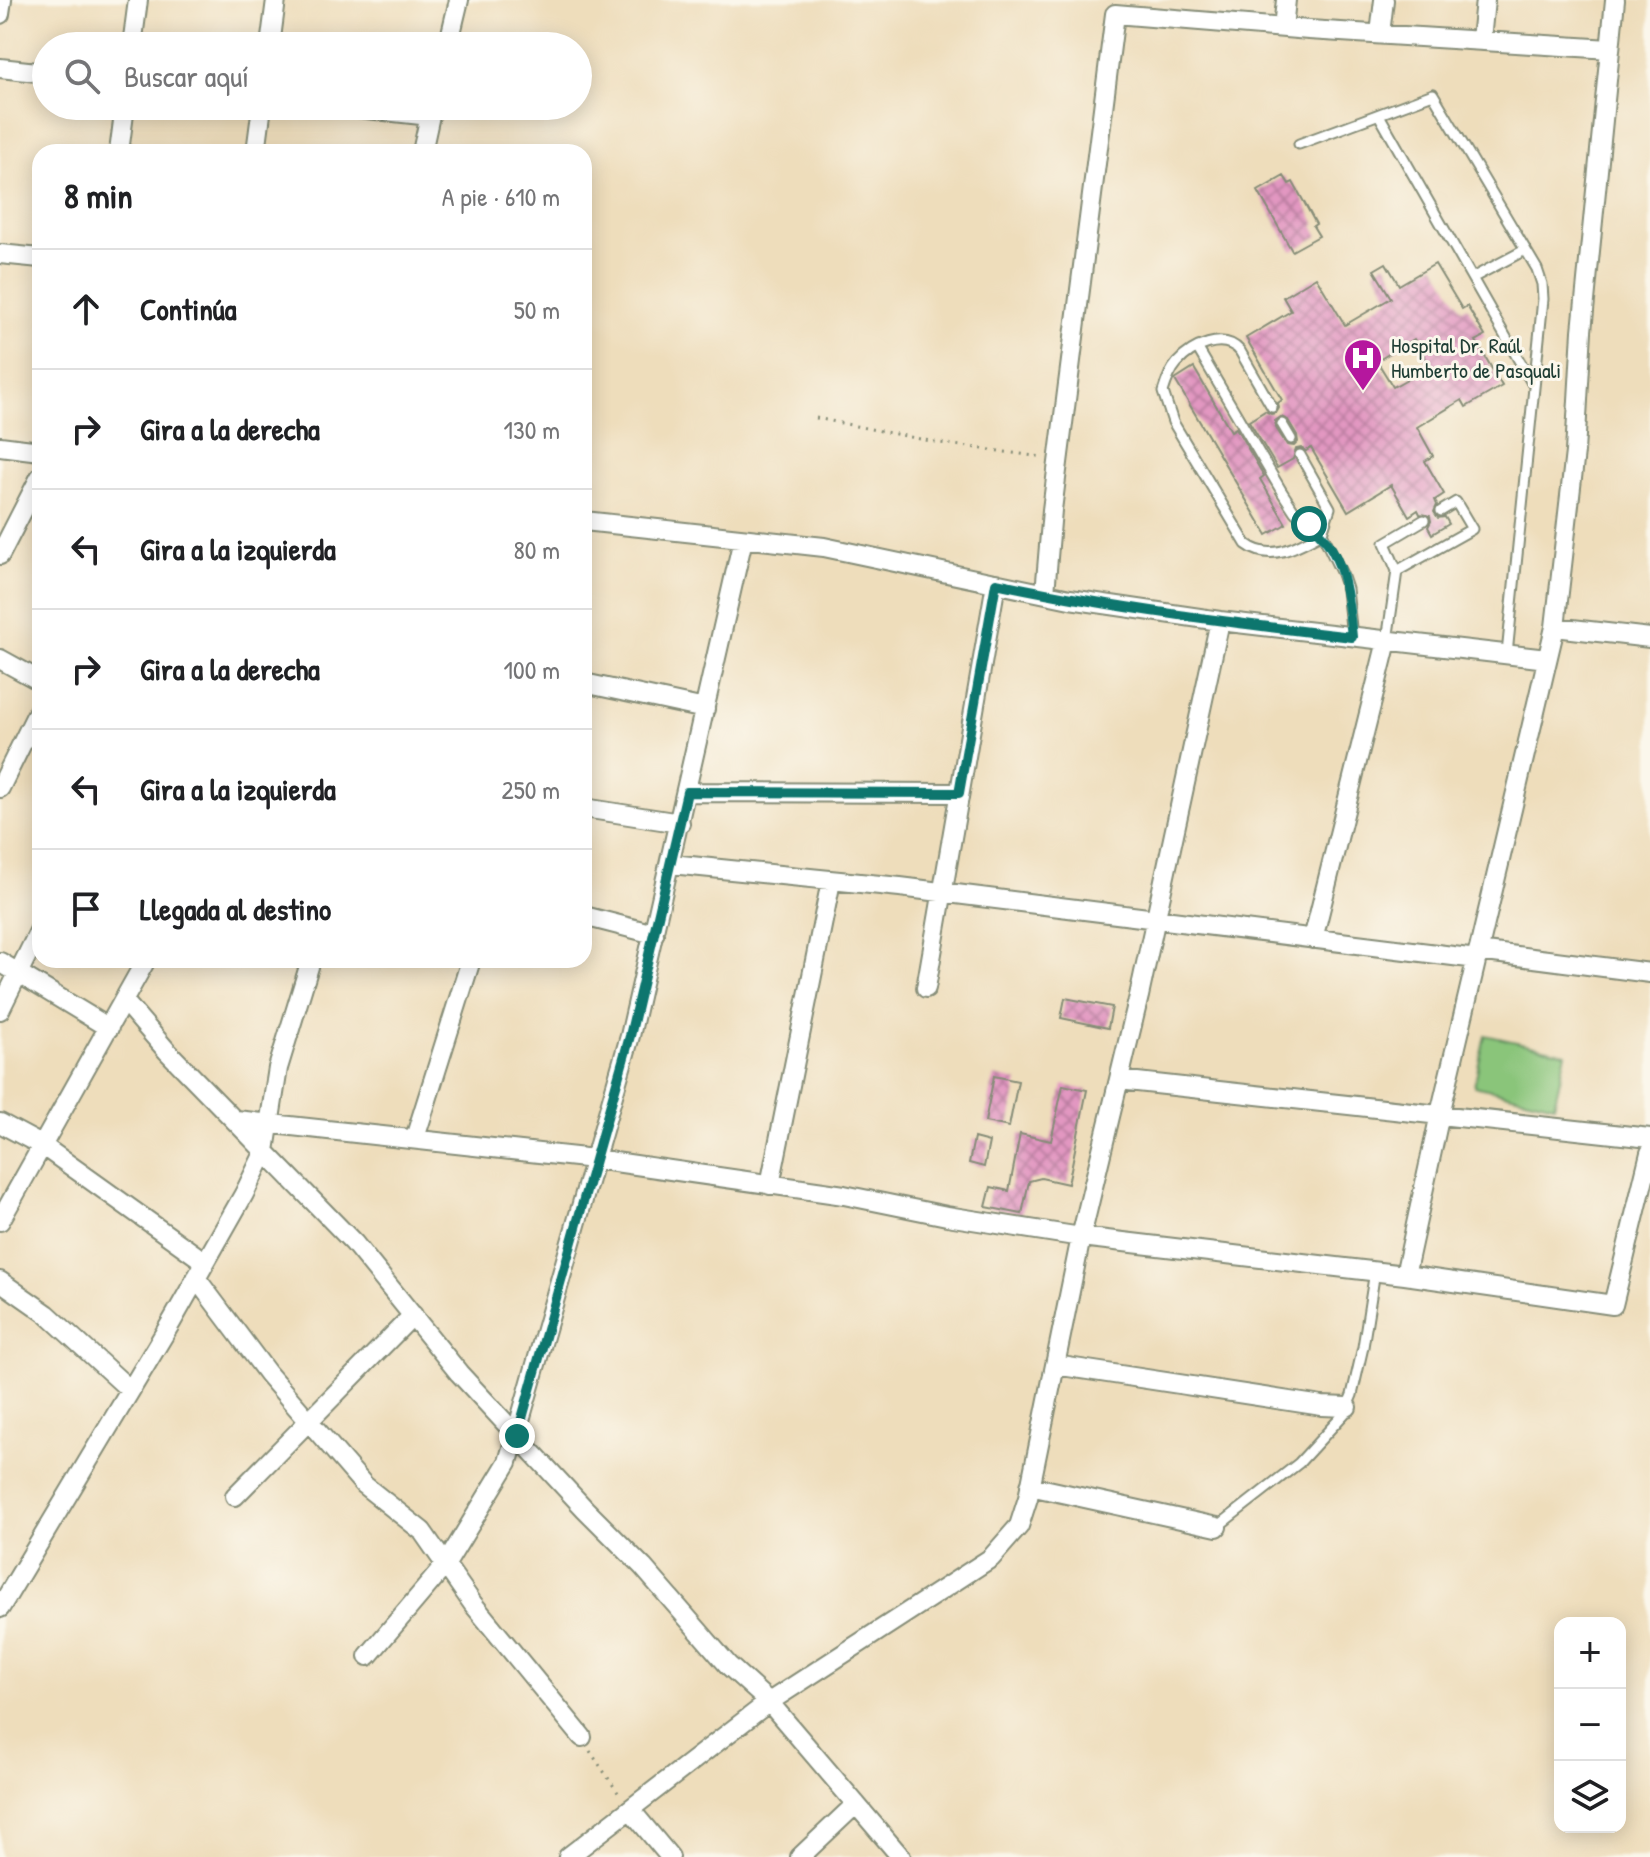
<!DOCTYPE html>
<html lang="es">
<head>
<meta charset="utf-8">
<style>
	:root { --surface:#fff; --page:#f6f6f6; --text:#202124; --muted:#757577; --line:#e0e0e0 }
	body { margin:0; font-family:"Patrick Hand",sans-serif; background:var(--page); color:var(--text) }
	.controls { position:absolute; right:24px; bottom:24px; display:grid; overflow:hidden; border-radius:16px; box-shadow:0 4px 20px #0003 }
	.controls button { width:72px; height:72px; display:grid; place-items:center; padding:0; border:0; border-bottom:2px solid var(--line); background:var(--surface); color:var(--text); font:40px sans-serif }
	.stop { position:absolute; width:24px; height:24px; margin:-18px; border:6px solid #0f766e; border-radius:50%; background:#fff }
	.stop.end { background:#0f766e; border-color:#fff; box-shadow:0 2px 8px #0008 }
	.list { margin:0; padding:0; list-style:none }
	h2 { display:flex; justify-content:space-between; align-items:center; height:104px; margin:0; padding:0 32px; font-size:34px }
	h2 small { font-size:26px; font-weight:400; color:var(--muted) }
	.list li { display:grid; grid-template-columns:52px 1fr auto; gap:24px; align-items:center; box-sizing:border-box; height:120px; padding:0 32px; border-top:2px solid var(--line) }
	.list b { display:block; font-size:30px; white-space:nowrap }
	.list em { font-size:26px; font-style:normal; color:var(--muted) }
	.icon { flex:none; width:44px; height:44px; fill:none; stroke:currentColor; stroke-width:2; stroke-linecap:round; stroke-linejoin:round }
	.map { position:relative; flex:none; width:1650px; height:1857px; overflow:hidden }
	.search { position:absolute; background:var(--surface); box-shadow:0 4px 20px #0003; left:32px; top:32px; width:560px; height:88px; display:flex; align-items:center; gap:20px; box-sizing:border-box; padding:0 28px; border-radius:44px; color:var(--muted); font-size:30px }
	.panel { position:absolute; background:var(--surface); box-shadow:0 4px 20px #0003; left:32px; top:144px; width:560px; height:824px; border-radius:24px }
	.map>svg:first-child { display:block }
	.pitch { fill:#8ac57a; stroke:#548157; stroke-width:2 }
	.building { fill:url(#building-cross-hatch); fill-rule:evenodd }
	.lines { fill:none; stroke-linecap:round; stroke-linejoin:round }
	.lane-casing { stroke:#868d78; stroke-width:13 }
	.street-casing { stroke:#868d78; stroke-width:22 }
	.path { stroke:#868d78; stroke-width:3; stroke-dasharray:2 6; stroke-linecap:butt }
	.lane { stroke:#fff; stroke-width:9 }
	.street { stroke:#fff; stroke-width:18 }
	.route { stroke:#0f766e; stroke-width:10 }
	.labels { text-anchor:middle; stroke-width:6; stroke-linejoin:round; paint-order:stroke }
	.poi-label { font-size:22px; fill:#1f3d34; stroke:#fbf7ec; text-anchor:start }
</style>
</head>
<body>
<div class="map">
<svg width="1650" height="1857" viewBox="0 0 1650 1857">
	<defs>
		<pattern id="building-cross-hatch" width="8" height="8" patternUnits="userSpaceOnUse" patternTransform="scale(2)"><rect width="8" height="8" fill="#e297c1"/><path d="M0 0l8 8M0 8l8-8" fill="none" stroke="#b77c9e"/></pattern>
	</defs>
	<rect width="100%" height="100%" fill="#fbf7ec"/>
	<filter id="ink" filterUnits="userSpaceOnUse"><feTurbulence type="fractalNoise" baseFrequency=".0125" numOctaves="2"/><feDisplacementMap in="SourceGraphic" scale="16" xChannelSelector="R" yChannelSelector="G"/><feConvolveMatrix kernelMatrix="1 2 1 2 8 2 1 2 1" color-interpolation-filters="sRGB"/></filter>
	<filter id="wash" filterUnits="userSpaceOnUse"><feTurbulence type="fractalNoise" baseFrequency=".006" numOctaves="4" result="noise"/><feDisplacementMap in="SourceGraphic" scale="32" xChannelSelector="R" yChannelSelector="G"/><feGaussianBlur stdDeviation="1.8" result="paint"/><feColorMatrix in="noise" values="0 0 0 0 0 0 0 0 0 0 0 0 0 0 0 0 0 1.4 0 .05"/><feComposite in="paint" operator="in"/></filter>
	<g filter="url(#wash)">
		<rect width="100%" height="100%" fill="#edb"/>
		<path class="pitch" d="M 1485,1035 L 1566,1053 L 1554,1105 L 1474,1086 Z"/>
		<g id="blocks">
			<path class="building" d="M 1284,176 L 1289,184 L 1293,182 L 1316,224 L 1313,226 L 1319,236 L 1292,251 L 1258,191 Z
				M 1386,263 L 1399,285 L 1435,264 L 1462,309 L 1467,306 L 1485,336 L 1476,341 L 1502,386 L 1466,407 L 1462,400 L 1417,427 L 1433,456 L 1425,461 L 1444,494 L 1435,500 L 1437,505 L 1434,512 L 1438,518 L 1445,517 L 1449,524 L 1432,534 L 1428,527 L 1431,521 L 1430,516 L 1420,514 L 1418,510 L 1409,516 L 1391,485 L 1348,511 L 1311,448 L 1306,451 L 1301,448 L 1296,449 L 1293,459 L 1277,468 L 1249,421 L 1265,411 L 1271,414 L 1276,413 L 1279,408 L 1278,403 L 1282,400 L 1246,338 L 1291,311 L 1283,297 L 1316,277 L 1345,325 L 1391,298 L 1374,270 ZM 1414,339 L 1430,366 L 1393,387 L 1377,361 ZM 1281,417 L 1288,420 L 1297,435 L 1298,442 L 1294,446 L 1287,445 L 1276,428 L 1275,421 Z
				M 1194,368 L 1231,431 L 1236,428 L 1264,476 L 1260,479 L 1286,524 L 1267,535 L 1175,380 Z
				M 1065,998 L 1112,1007 L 1108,1028 L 1061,1018 Z
				M 994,1076 L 1018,1081 L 1009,1127 L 985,1122 Z
				M 1063,1085 L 1087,1090 L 1068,1184 L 1041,1178 L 1029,1181 L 1022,1214 L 986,1207 L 991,1187 L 1009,1191 L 1020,1134 L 1051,1141 Z
				M 974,1138 L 989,1142 L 984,1167 L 969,1163 Z"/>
		</g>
	</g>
	<g filter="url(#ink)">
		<use href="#blocks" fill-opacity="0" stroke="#868d78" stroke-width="2"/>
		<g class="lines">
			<g class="lane-casing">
				<path id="lane" d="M 1379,115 L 1532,383
					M 1299,144 L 1433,94 L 1537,269 L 1542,284 L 1543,299 L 1507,654
					M 1472,278 L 1525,250
					M 1198,349 L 1282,492 L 1295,512 L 1322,533 L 1342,574 L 1347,589 L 1352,637
					M 1272,407 L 1240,351 C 1224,332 1192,346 1177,363 C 1170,371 1166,382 1163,392 L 1173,422 L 1246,544 C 1271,563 1298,546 1322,533 L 1330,508 L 1300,455
					M 1282,424 L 1291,439
					M 1397,571 L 1472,529 L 1456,502 L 1441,511
					M 1387,641 L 1397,571 L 1385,543 L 1424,520
					M 1217,1527 L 1299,1463 L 1344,1414 L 1352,1395 L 1363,1347 L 1375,1271"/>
			</g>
			<g class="street-casing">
				<path id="street" d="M 0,14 L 2,0
					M 1283,28 L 1286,0
					M 1380,34 L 1384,0
					M 1481,40 L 1485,0
					M 132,46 L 138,0
					M 270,46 L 276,0
					M 448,46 L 459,0
					M 0,68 L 46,73
					M 340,106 L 430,116
					M 119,152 L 125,106
					M 256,152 L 262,106
					M 422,152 L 432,106
					M 0,254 L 40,258
					M 0,446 L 40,451
					M 584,521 L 824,547 L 1070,599 L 1220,621 L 1547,659
					M 0,555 L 40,477
					M 1045,593 L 1052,510 L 1115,14 L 1309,30 L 1610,49
					M 1555,627 L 1650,638
					M 0,659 L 40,681
					M 584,683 L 705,709
					M 0,788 L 40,707
					M 687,792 L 959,793
					M 584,808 L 680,823
					M 671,864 L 900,887 L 1477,959
					M 584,916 L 654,934
					M 1313,939 L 1387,641
					M 1478,951 L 1650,973
					M 0,962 L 109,1028
					M 926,988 L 996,583
					M 124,1001 L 167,1051 L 354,1243 L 459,1373 L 585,1509 L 643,1567 L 728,1665 L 769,1702 L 901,1857
					M 0,1010 L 40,929
					M 1119,1080 L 1650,1138
					M 236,1120 L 594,1159 L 844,1195 L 947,1216 L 1081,1237 L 1405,1275 L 1613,1305 L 1650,1153
					M 0,1123 L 43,1146 L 205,1262
					M 415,1138 L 471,960
					M 770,1185 L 831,881
					M 0,1221 L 146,960
					M 1405,1275 L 1440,1114 L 1555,627 L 1575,452 L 1582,331 L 1615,0
					M 196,1278 L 268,1374 L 364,1485 L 422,1531 L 473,1604 L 582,1737
					M 0,1281 L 47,1314 L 130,1390
					M 1055,1365 L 1322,1406 L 1347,1407
					M 1030,1486 L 1217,1527
					M 235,1496 L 413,1315
					M 0,1608 L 172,1321 L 244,1194 L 265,1151 L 278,1068 L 311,960
					M 368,1656 L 446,1564 L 508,1462 L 630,1036 L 743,539
					M 630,1809 L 670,1857
					M 568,1857 L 769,1702 L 991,1558 L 1019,1526 L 1028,1498 L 1081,1237 L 1139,996 L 1220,621
					M 800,1857 L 856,1804"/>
			</g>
			<path class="path" d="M 816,418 L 940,443 L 1042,457
				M 590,1751 L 619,1794"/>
			<use href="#lane" class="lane"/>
			<use href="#street" class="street"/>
		</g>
	</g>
	<g class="lines" filter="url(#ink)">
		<path class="route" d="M 517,1436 L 630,1036 L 687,792 L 959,793 L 996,583 C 1113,608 1233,623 1352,637 C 1348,597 1344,548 1309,524"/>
	</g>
	<defs>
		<g id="hospital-pin" transform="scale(2)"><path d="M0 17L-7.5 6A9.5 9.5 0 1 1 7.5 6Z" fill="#b5179e" stroke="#fbf7ec"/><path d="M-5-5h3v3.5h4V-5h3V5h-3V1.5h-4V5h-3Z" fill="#fff"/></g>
	</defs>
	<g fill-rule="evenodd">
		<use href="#hospital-pin" x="1363" y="358"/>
	</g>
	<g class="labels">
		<g class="poi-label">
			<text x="1391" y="353">Hospital Dr. Raúl<tspan x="1391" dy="25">Humberto de Pasquali</tspan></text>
		</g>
	</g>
</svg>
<div class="controls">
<button>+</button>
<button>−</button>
<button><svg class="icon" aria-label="layers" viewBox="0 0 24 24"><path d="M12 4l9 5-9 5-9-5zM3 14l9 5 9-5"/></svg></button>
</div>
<div class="stop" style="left:1309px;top:524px"></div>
<div class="stop end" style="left:517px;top:1436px"></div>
<div class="search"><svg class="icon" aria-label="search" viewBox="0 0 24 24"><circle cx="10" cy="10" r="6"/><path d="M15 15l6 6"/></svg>Buscar aquí</div>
<section class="panel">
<h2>8 min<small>A pie · 610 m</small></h2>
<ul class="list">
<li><svg class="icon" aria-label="ahead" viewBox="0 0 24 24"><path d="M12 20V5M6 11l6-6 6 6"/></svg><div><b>Continúa</b></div><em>50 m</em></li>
<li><svg class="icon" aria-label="right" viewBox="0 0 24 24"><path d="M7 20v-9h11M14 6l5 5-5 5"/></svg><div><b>Gira a la derecha</b></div><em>130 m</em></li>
<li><svg class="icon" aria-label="left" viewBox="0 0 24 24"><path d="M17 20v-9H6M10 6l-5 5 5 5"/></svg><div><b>Gira a la izquierda</b></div><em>80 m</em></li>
<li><svg class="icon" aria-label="right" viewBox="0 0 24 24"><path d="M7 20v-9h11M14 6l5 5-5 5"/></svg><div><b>Gira a la derecha</b></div><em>100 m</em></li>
<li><svg class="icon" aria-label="left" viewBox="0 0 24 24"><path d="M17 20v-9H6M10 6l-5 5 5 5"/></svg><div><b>Gira a la izquierda</b></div><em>250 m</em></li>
<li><svg class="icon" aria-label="arrive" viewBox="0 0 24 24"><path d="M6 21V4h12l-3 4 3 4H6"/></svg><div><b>Llegada al destino</b></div></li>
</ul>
</section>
</div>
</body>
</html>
